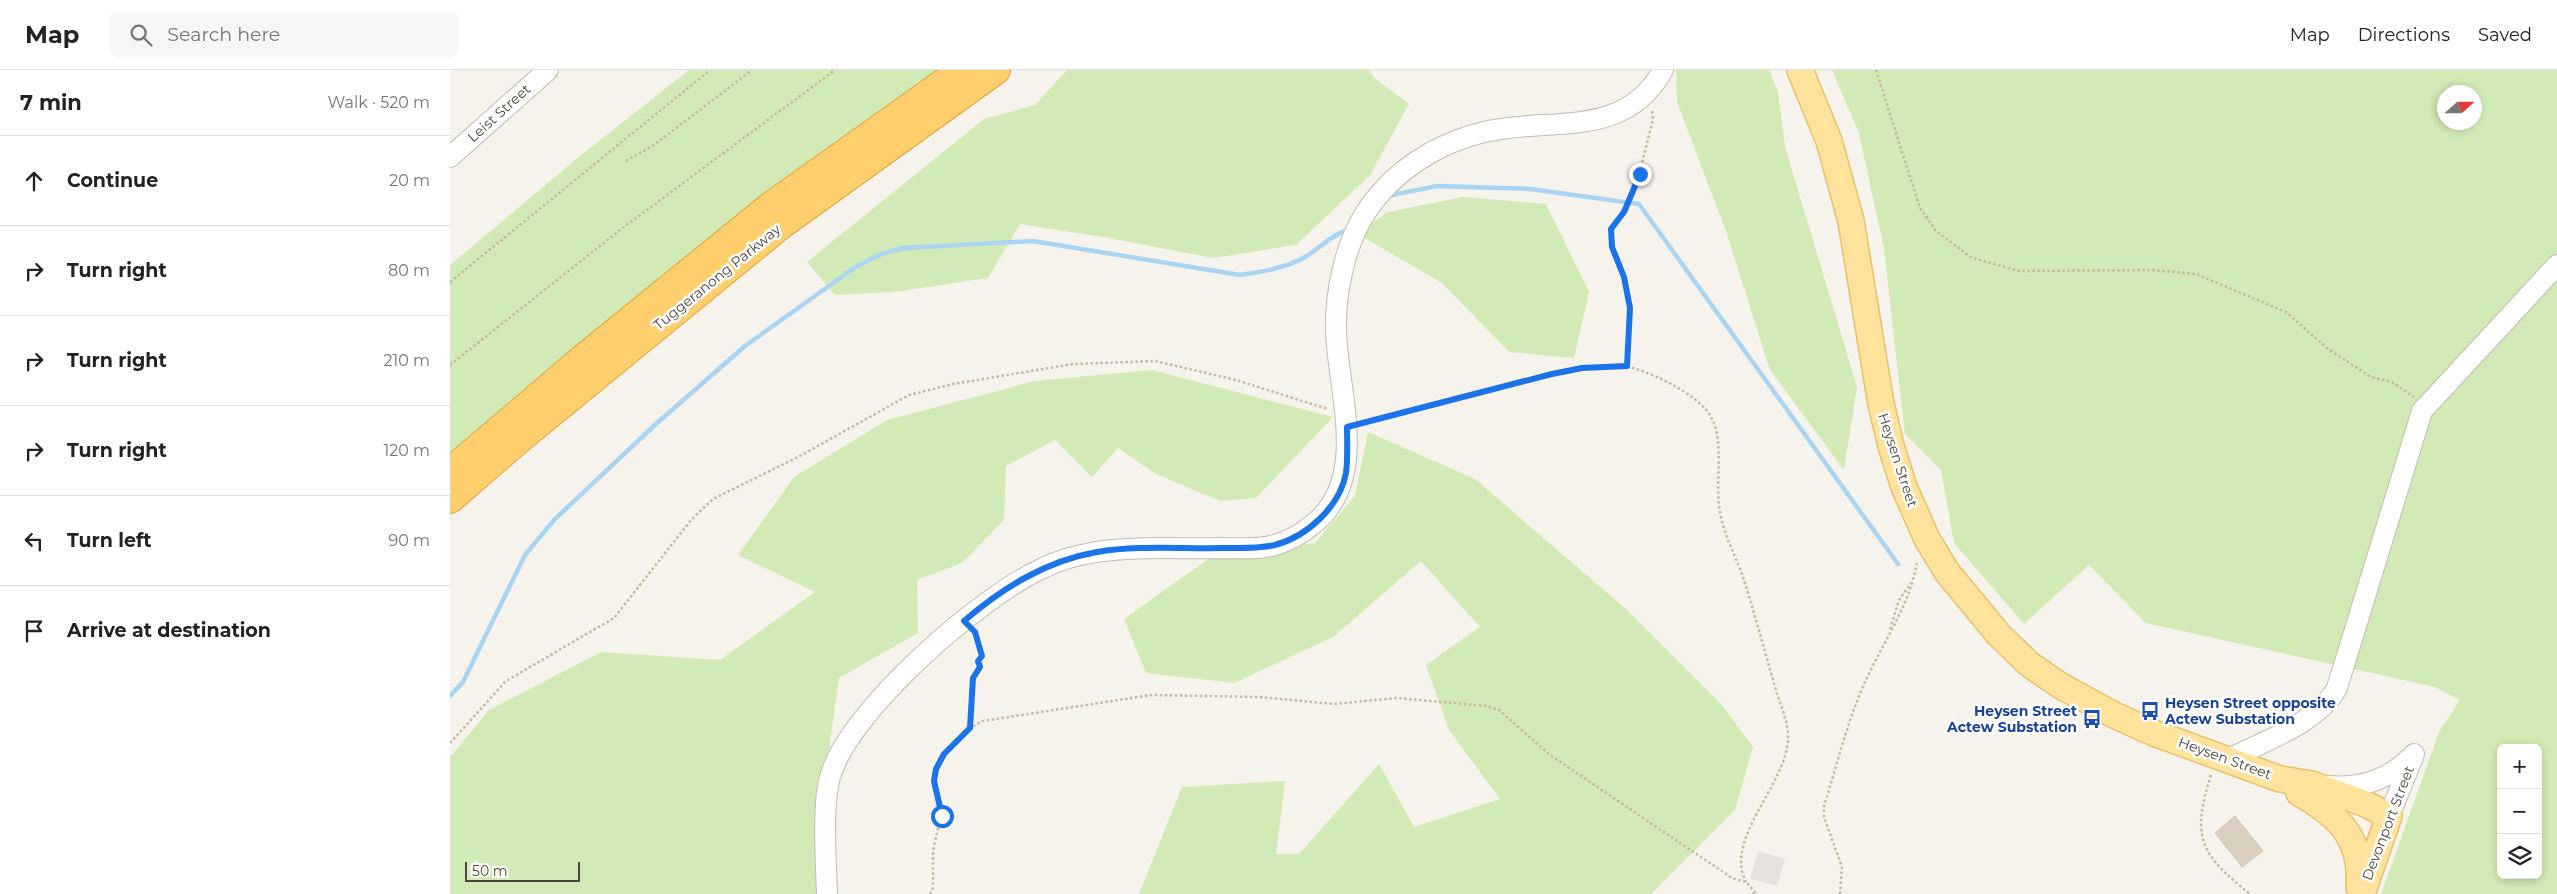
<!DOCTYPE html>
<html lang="en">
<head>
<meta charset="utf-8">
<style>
	:root { --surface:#fff; --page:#f6f6f6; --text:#222; --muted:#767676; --line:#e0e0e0 }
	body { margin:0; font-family:Montserrat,sans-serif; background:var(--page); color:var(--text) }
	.controls { position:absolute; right:15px; bottom:15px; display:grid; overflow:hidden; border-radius:8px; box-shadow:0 2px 8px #0003 }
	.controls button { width:45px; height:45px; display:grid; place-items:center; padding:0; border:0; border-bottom:1px solid var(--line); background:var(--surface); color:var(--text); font:25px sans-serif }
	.compass { position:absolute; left:1987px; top:15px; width:45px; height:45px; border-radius:50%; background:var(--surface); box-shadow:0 2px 8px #0003; rotate:69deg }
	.scale { position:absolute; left:15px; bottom:12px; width:115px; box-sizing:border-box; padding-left:5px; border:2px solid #4b4439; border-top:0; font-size:14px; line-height:18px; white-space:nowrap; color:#4b4439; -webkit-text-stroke:4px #fff; paint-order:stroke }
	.stop { position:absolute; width:15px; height:15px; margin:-11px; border:4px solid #1a73e8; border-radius:50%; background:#fff }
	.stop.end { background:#1a73e8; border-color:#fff; box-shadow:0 1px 5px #0008 }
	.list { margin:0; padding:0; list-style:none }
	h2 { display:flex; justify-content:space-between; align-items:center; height:65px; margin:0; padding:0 20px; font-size:21px }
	h2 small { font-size:16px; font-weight:400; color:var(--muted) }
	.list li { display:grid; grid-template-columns:32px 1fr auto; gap:15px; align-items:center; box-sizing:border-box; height:90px; padding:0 20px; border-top:1px solid var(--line) }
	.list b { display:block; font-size:19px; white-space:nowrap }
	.list em { font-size:16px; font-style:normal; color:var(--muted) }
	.icon { flex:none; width:28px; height:28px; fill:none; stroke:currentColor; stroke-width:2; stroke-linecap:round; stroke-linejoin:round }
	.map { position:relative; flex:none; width:2107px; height:824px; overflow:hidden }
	header { display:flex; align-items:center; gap:30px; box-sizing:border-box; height:70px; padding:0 25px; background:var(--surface); border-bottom:1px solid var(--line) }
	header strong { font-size:24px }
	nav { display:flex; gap:28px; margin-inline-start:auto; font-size:18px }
	.search { width:350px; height:45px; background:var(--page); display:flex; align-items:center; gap:12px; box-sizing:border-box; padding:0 18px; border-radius:8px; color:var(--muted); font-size:19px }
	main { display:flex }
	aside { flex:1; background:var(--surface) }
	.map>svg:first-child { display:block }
	.industrial { fill:#e6e2dd }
	.green { fill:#d2eab5; fill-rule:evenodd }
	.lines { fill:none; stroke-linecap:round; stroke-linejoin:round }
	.stream { stroke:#a9d4f2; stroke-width:4.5 }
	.building { fill:#d8cfc1; stroke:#d3c7b4 }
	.minor-casing { stroke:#c2bbae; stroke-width:22 }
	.major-casing { stroke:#e6c16a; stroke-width:28 }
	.highway-casing { stroke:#e0a43c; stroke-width:30 }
	.path { stroke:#c4b79f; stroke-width:2.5; stroke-dasharray:2.5 2.5; stroke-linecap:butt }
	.minor { stroke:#fff; stroke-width:20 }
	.major { stroke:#ffe39c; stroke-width:25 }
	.highway { stroke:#ffcf6e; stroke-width:28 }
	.route { stroke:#1a73e8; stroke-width:6 }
	.labels { text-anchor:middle; stroke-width:5; stroke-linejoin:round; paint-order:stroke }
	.street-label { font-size:14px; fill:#4b4439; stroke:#fff }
	.transit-label { font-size:14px; font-weight:bold; fill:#164399; stroke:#fff; text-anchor:start }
</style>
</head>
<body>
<header>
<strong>Map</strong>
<div class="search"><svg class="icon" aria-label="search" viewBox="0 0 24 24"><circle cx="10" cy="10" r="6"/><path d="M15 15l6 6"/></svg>Search here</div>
<nav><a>Map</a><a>Directions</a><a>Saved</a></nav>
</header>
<main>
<aside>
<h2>7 min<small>Walk · 520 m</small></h2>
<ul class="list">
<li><svg class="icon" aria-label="ahead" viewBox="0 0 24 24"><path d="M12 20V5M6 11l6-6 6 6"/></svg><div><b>Continue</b></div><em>20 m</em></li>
<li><svg class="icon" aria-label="right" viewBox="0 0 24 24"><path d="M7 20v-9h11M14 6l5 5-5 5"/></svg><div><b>Turn right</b></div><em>80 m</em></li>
<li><svg class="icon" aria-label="right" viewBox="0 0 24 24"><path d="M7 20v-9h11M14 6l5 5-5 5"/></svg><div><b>Turn right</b></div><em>210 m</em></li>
<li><svg class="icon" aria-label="right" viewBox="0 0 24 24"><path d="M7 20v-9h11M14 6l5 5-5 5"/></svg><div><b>Turn right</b></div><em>120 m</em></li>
<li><svg class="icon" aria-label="left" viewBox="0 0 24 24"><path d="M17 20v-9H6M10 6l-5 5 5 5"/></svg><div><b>Turn left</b></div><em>90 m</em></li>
<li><svg class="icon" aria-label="arrive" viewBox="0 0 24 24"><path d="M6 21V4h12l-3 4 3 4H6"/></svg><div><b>Arrive at destination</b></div></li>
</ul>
</aside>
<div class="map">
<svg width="2107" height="824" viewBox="0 0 2107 824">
	<rect width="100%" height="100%" fill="#f6f3ec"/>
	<path class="industrial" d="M 1308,781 L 1335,789 L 1327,816 L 1300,809 Z"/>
	<path class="green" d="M 239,0 L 510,0 L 0,403 L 0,195 L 130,86 Z
		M 617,0 L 920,0 L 923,7 L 959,34 L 920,105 L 846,175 L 763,188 L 653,167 L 570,154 L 538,208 L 444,222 L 385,225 L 357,192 L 534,49 L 585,35 Z
		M 1226,0 L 1319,0 L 1328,22 L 1335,77 L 1407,317 L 1394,400 L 1320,300 L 1276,161 L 1227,32 Z
		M 1382,0 L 2107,0 L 2107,824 L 1931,824 L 1989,662 L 2010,630 L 1985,617 L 1696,553 L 1639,495 L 1574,554 L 1504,473 L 1491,400 L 1455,364 L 1434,179 L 1409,63 ZM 1994,22 L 2024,22 L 2024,52 L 1994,52 ZM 2051,678 L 2088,678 L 2088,805 L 2051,805 Z
		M 1013,127 L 1096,134 L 1139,222 L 1124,288 L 1059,282 L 992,213 L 906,163 L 938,142 Z
		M 702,300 L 883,347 L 806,428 L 770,431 L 706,404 L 668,378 L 642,407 L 605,370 L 556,396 L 554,450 L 512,493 L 467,510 L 468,563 L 389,608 L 380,672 L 373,824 L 0,824 L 0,687 L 39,640 L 151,582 L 270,590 L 365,522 L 288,485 L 344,407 L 437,350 L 585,311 Z
		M 918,362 L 1025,409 L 1176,539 L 1271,634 L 1303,677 L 1285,740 L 1201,824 L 689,824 L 732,717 L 835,711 L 826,784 L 849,784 L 929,694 L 964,757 L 1050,729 L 999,660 L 976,595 L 1030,557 L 971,491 L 883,567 L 784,613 L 696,603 L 674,549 L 764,485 L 865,473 L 905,426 Z"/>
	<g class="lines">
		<path class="stream" d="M 942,125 L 987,116 L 1080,119 L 1189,134 L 1448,494
			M 0,626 L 13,612 L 75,485 L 104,450 L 207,353 L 295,276 L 407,196 L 434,183 L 454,178 L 583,171 L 790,205 C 811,202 836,198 855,187 C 869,179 882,164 898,160"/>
	</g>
	<path class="building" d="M 1785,746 L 1813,781 L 1792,797 L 1765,763 Z"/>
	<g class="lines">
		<g class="minor-casing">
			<path id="minor" d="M 0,87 L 98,0
				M 1779,689 C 1814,671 1868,653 1887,618 L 1972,341 L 2107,195
				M 1877,716 C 1911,719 1941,709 1964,684
				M 1939,746 L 1963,687
				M 377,824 C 376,794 372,735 380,707 C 398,641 531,526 593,498 C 609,490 628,485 646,482 C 686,476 729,479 770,478 C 788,478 807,480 825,475 C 838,471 851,464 861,456 C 921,411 888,324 886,261 C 885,223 895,174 916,142 C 943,101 987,73 1034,62 C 1099,46 1174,71 1213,0"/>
		</g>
		<g class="major-casing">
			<path id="major" d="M 1350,0 L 1379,71 L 1401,151 L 1431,334 L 1441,376 L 1454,417 L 1477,469 L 1497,502 L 1549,565 L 1579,594 L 1611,616 L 1664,645 L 1704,663 L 1830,709 L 1862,714 L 1918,735 L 1939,746 L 1912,824
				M 1849,723 C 1888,745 1913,768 1909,817"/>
		</g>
		<g class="highway-casing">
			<path id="highway" d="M 0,402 L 135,287 L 321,136 L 512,0
				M 0,429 L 68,370 L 332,154 L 546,0"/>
		</g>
		<path class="path" d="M 1426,0 L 1470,138 L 1486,161 L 1522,188 L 1569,201 L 1701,200 L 1746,204 L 1836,242 L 1878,279 L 1921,307 L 1942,312 L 1964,327
			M 176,91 L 204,75 L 302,0
			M 0,212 L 260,0
			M 0,295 L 170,160 L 385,0
			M 1177,296 L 1180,238 L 1174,207 L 1162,177 L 1161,159 L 1174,142 L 1178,128 L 1186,117 L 1203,49 L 1202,40
			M 914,352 L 1102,304 L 1168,295 C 1193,297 1249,324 1261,347 C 1276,373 1263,416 1271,447 C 1275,467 1285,485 1292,504 C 1304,541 1314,579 1325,617 C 1330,636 1339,650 1338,671 C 1334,712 1290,754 1291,794 C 1291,800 1294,807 1296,812
			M 1440,559 L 1449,530 L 1461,513
			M 520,658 L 523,608 L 530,597 L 528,591 L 533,586 L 526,565
			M 0,673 L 56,611 L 164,548 L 241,450 L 263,429 L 348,387 L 459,325 L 503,314 L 623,294 L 705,291 L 786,310 L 878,339
			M 1761,705 C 1741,767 1750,784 1800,824
			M 480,824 L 483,818 L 483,781 L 492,740 L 485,711 L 486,699 L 494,684 L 508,669 L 518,659 L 533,651 L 701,625 L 809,627 L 884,634 L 946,628 L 1037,636 L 1049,640 L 1100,685 L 1282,808 L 1296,812 L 1305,822
			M 1303,824 L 1305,822 L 1307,824
			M 1390,824 L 1392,797 L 1374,747 L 1374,736 C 1387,695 1397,652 1415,612 C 1433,572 1459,537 1467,493"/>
		<use href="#minor" class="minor"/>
		<use href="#major" class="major"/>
		<use href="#highway" class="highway"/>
	</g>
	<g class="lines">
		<path class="route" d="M 492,746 L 484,711 L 486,699 L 494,684 L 520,658 L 523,608 L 530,597 L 528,591 L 532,586 L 525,562 L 514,551 C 553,518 595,491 647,482 C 687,475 731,479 772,478 C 789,478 808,479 825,475 C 858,466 890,436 896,403 C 898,388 897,372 897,357 L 1102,304 L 1132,298 L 1177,296 L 1180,238 L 1174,207 L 1162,177 L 1161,159 L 1174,142 L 1190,104"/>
	</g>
	<defs>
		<g id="bus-bare" transform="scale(1.5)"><path d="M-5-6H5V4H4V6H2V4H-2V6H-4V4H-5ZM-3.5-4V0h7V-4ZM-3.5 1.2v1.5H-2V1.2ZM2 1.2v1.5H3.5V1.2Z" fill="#1a4fb4" stroke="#fff" stroke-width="2.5" paint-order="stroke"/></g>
	</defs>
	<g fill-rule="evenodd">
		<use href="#bus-bare" x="1700" y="641"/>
		<use href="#bus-bare" x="1642" y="649"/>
	</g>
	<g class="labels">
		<g class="street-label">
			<text transform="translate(49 43) rotate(-42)" y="5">Leist Street</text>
			<text transform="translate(267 207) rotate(-39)" y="5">Tuggeranong Parkway</text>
			<text transform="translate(1448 390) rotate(72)" y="5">Heysen Street</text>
			<text transform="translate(1775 688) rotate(20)" y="5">Heysen Street</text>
			<text transform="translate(1938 753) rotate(-69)" y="5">Devonport Street</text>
		</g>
		<g class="transit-label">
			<text x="1715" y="638">Heysen Street opposite<tspan x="1715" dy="16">Actew Substation</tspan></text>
			<text x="1627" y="646" text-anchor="end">Heysen Street<tspan x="1627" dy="16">Actew Substation</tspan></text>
		</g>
	</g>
</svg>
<div class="controls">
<button>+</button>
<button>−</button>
<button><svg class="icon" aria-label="layers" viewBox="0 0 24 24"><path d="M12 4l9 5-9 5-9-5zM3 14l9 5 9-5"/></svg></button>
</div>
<svg class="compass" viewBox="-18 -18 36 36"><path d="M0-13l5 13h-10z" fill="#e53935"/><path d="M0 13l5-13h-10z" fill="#767676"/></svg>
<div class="scale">50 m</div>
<div class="stop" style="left:492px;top:746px"></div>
<div class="stop end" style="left:1190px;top:104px"></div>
</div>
</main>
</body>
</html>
